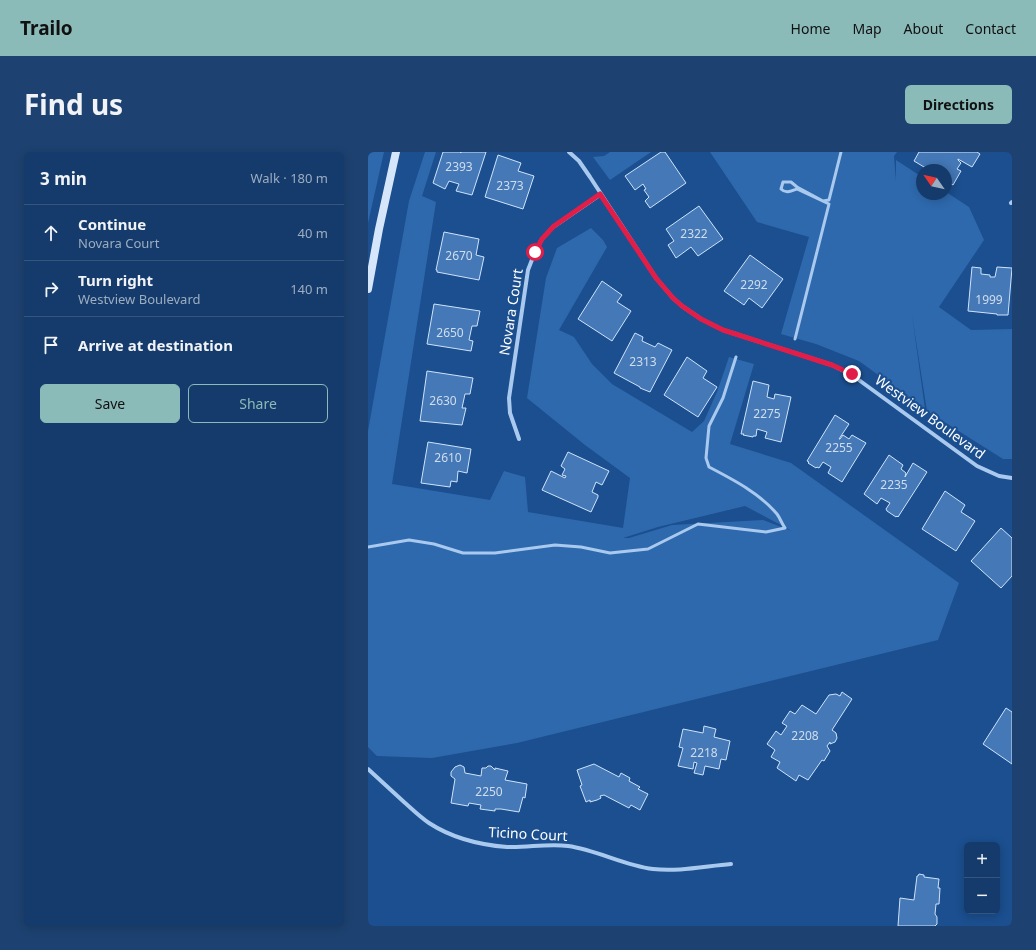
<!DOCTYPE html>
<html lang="en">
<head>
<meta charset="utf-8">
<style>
	:root { --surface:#143b6b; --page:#1d4271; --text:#f1f3f6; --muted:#9dadc1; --line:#33557e; --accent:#8bbbb9 }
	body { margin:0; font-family:"Noto Sans",sans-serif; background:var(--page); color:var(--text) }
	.controls { position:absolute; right:12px; bottom:12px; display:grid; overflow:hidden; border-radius:6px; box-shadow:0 2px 10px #0003 }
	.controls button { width:36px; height:36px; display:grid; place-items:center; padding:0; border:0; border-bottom:1px solid var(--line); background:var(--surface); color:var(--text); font:20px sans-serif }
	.compass { position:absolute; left:548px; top:12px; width:36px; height:36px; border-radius:50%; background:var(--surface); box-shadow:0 2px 10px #0003; rotate:304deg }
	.stop { position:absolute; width:12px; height:12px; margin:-9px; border:3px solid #e11d48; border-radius:50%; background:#fff }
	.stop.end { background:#e11d48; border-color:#fff; box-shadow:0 1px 4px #0008 }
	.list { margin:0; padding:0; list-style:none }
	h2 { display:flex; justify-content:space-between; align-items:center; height:52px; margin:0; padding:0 16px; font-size:17px }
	h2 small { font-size:13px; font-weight:400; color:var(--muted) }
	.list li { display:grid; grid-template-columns:26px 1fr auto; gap:12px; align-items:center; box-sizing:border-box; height:56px; padding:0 16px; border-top:1px solid var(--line) }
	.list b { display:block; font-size:15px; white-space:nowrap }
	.list p { margin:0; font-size:13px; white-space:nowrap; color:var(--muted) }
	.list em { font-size:13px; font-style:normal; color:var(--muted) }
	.actions { display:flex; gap:8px; padding:12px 16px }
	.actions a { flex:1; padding:9px 0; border:1px solid var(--accent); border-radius:6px; text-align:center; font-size:14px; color:var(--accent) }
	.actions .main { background:var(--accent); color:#111 }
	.icon { flex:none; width:22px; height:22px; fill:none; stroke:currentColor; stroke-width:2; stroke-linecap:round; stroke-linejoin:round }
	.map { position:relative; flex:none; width:644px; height:774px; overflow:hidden; border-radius:6px }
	header { display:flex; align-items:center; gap:24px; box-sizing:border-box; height:56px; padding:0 20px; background:var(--accent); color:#111 }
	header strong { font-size:19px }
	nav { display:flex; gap:22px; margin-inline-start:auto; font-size:14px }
	.intro { display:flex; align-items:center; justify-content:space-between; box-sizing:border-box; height:96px; padding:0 24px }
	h1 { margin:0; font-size:28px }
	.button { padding:10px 18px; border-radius:6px; background:var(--accent); color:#111; font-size:14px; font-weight:700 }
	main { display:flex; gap:24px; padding:0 24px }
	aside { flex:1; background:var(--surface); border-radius:6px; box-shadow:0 2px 10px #0003 }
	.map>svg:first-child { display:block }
	.green { fill:#2e69ad; fill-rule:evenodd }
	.building { fill:#4478b7; stroke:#cfe3fa }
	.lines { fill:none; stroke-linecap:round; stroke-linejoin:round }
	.lane { stroke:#a9c9ee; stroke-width:3 }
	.street { stroke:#a9c9ee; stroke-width:4 }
	.secondary { stroke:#d6e6fa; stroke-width:8 }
	.route { stroke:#e11d48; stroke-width:5 }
	.labels { text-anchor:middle; stroke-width:4; stroke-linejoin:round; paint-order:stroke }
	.number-label { font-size:12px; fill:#d0dded }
	.street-label { font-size:14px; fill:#fff; stroke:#1b4f8f }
</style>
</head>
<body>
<header>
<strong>Trailo</strong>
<nav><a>Home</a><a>Map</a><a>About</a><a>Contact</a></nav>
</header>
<div class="intro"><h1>Find us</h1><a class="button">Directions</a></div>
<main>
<aside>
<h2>3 min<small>Walk · 180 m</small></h2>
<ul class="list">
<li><svg class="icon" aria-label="ahead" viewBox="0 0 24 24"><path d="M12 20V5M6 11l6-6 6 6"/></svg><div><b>Continue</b><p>Novara Court</p></div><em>40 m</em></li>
<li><svg class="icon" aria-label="right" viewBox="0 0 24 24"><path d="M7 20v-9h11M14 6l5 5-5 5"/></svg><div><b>Turn right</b><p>Westview Boulevard</p></div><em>140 m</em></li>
<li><svg class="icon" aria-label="arrive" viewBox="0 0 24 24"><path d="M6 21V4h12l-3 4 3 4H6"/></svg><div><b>Arrive at destination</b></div></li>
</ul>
<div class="actions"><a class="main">Save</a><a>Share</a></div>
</aside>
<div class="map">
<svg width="644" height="774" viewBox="0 0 644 774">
	<rect width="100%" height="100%" fill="#1b4f8f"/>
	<path class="green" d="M 0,0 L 16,0 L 0,71 Z
		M 57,0 L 68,0 L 54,44 L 68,50 L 24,332 L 122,348 L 136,319 L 157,325 L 160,360 L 255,376 L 262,326 L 217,293 L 159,246 L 178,126 L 189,96 L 223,76 L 235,88 L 239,95 L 191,178 L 206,185 L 224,212 L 244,232 L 324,280 L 336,269 L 349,240 L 361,205 L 386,212 L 362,292 L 423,311 L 591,431 L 570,488 L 149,591 L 64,606 L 9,604 L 0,595 L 0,279 L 41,49 ZM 377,354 L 424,379 L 395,368 L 304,373 L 261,386 L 255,386 L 290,375 Z
		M 242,0 L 283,0 L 242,28 L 225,5 L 236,4 Z
		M 342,0 L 529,0 L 526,4 L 528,29 L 528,8 L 554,25 L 554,42 L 578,42 L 578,40 L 601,55 L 616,88 L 571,155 L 603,178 L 644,177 L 644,307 L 635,307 L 559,259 L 544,163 L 557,257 L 491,209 L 448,192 L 413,182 L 441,85 L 389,70 Z"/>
	<path class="building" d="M 75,0 L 92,0 L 93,1 L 93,0 L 118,0 L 104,43 L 88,39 L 91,32 L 81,29 L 77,37 L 65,31 Z
		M 293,0 L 297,0 L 318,31 L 282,56 L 277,49 L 281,45 L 276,38 L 278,37 L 275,32 L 267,38 L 257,24 Z
		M 551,0 L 609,0 L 612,2 L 604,15 L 590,7 L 590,8 L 593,11 L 589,17 L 593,19 L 585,33 L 578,29 L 578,18 L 561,18 L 546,9 Z
		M 130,3 L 153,11 L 150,19 L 166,24 L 155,57 L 117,45 Z
		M 331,54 L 355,87 L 330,104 L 323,95 L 308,106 L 300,93 L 306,89 L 298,77 Z
		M 76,80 L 111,87 L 108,103 L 116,105 L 111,128 L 69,120 L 69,118 L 68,118 Z
		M 382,103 L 415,127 L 394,156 L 381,146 L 376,153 L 356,139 Z
		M 604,115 L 613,116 L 613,122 L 622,123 L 622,125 L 627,125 L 629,115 L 644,116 L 640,163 L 629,163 L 629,162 L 600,159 Z
		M 234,129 L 254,143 L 249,150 L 263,159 L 244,189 L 210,167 Z
		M 66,152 L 112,159 L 109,174 L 104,174 L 101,188 L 105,189 L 103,199 L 59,192 Z
		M 267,181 L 275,185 L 274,189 L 287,195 L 290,191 L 304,198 L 282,240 L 272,236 L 272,235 L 246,221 Z
		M 319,205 L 339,219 L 335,226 L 349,235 L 330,265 L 296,243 Z
		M 59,219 L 105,226 L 102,242 L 97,242 L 94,256 L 98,256 L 94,273 L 52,269 Z
		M 385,229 L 401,233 L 399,245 L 406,247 L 407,242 L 423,245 L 413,290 L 397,286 L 399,280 L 389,277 L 388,284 L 385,284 L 385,285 L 375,283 L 376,282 L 373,282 Z
		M 467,263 L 481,272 L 471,287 L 472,287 L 475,283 L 481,287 L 484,283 L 498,291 L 474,330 L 460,321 L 463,315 L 455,310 L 451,316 L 449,315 L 448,316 L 440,311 L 441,310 L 439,309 Z
		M 60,290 L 103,297 L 99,321 L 90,319 L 89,330 L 83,329 L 82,335 L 53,331 Z
		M 200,300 L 241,319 L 234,333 L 228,330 L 224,340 L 230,343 L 230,345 L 223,360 L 174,338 L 183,319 L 197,326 L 198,324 L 194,323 L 197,317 L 193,314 Z
		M 521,303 L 535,313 L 533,317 L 538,321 L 537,325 L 545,311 L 559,320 L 530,365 L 529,364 L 528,365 L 519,359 L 518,357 L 522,351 L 513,346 L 509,352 L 496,342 Z
		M 577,339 L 597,353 L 593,360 L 607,369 L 588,399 L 554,377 Z
		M 633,376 L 644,386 L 644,424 L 633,436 L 603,409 Z
		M 474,540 L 484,547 L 464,578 L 468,581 L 469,586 L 467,590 L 462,592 L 462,590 L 459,594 L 462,599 L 456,609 L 454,608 L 440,628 L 431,623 L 428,629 L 409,616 L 412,610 L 403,605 L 407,598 L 399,592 L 408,579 L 413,583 L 419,574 L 414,571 L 422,559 L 427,562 L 434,553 L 448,562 L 461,543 L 468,542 L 472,544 Z
		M 638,556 L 644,560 L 644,612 L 615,592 Z
		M 336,574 L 348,577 L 346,585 L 362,589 L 358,608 L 353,607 L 351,617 L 337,614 L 335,623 L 326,621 L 329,611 L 326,610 L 325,617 L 310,614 L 315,596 L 311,595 L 315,577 L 335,581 Z
		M 226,612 L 251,625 L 253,621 L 262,626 L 261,629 L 272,635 L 270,637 L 280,642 L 272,658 L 263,653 L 261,656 L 236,643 L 232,644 L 233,646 L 229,648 L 222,650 L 222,648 L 218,650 L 212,634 L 214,633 L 209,618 Z
		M 92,613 L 96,615 L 97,621 L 113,624 L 114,616 L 118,616 L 120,614 L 123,614 L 127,618 L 127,616 L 140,619 L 137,628 L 159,632 L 157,646 L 155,645 L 151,660 L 133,657 L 127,657 L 127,659 L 112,657 L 113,653 L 101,651 L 100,654 L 83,651 L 87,627 L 83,624 L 83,620 L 87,615 Z
		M 551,722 L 556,723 L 556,725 L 571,727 L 570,736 L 572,736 L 571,752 L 568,752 L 567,762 L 569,765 L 569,772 L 567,774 L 530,774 L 532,746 L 546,748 L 549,724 L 550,724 Z"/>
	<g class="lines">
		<path class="lane" d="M 427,187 L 461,52 L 429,37 C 423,39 418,42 413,37 L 415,30 L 423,30 L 429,35 L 455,49 L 461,48 L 473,0
			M 0,395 L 41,388 L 66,392 L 95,401 L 127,401 L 187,393 L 213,395 L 242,401 L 280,397 L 330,372 L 398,380 L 417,376 C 414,372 412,366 409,362 C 391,341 366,328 341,315 L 338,306 L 341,274 L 355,246 L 368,205"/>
		<path class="street" d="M 201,0 L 211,9 L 222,25 L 288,126 L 305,146 L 314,154 L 333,167 L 355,178 L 464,213 L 484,223 L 609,314 L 631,324 L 644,326
			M 643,51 L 644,50
			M 151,287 L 142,261 L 141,246 L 160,118 L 167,100 L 174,87 L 185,75 L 233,42
			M 0,617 C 12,628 24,639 36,650 C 44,657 52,665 61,671 C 84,686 113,693 139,695 C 159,696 180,691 200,694 C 229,698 255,713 285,717 C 310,720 338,714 363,712"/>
		<path class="secondary" d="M 0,137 L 11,77 L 28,0"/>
	</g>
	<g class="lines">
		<path class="route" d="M 167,100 L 174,87 L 186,74 L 232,42 L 288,126 L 305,146 L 314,154 L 333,167 L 355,178 L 464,213 L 484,222"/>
	</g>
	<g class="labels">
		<g class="number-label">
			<text x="91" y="19">2393</text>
			<text x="142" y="38">2373</text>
			<text x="326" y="86">2322</text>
			<text x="91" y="108">2670</text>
			<text x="386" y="137">2292</text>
			<text x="621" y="152">1999</text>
			<text x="82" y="185">2650</text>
			<text x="275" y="214">2313</text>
			<text x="75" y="253">2630</text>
			<text x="399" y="266">2275</text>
			<text x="471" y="300">2255</text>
			<text x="80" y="310">2610</text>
			<text x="526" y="337">2235</text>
			<text x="437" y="588">2208</text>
			<text x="336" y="605">2218</text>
			<text x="121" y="644">2250</text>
		</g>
		<g class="street-label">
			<text transform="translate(143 160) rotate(-81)" y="5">Novara Court</text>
			<text transform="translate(562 265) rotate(36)" y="5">Westview Boulevard</text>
			<text transform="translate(160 682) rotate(3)" y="5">Ticino Court</text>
		</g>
	</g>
</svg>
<div class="controls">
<button>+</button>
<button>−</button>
</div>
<svg class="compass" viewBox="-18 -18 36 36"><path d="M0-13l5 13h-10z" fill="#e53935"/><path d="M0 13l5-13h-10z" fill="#9dadc1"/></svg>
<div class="stop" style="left:167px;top:100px"></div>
<div class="stop end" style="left:484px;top:222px"></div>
</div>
</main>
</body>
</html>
